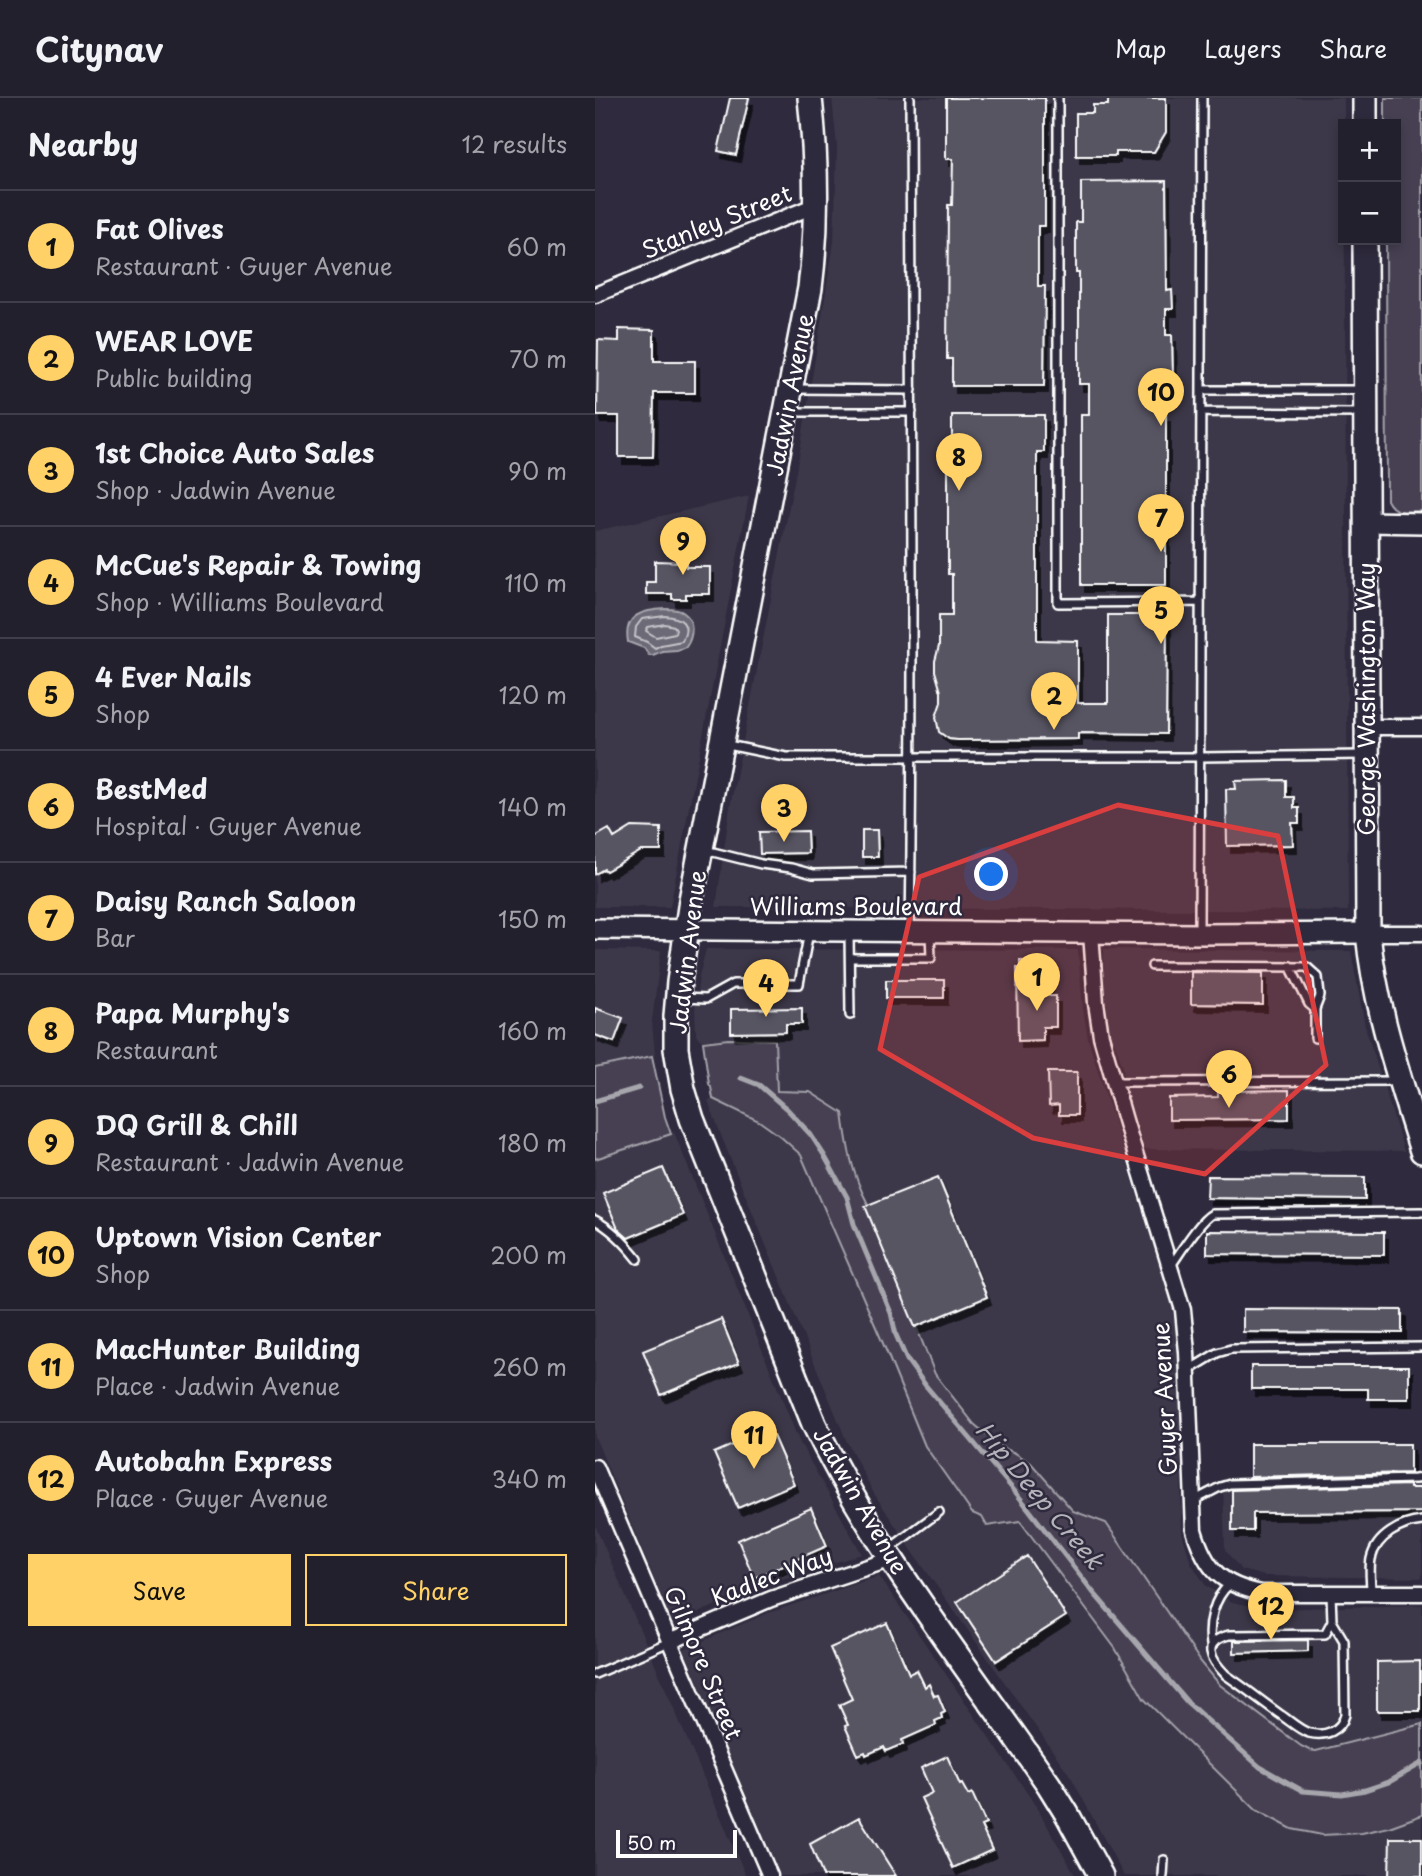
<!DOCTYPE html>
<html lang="en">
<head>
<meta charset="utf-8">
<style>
	:root { --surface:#23202e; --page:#2b2836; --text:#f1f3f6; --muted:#a3a3aa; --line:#403e4a; --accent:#ffd166 }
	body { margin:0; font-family:"Playpen Sans",sans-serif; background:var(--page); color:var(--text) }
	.controls { position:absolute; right:21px; top:21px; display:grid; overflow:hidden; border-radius:0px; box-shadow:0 4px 10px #0003 }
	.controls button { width:63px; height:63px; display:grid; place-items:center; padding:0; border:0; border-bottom:2px solid var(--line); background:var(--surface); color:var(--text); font:35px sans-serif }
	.scale { position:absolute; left:21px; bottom:18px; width:121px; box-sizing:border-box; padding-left:7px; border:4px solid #fff; border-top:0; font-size:19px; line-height:24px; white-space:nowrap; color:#fff; -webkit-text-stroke:5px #2f2a3d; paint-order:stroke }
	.you { position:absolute; left:397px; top:777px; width:24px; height:24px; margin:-18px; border:5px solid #fff; border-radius:50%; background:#1a73e8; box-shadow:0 0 0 10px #1a73e833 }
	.badge { display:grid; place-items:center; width:46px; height:46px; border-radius:50%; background:var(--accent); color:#111; font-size:23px; font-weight:700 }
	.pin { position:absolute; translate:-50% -58px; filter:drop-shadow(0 2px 4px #0008) }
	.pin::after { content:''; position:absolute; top:37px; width:24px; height:21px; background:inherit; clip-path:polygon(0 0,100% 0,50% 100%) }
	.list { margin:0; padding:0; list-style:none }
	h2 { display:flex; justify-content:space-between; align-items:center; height:91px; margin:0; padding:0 28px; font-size:30px }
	h2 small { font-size:23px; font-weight:400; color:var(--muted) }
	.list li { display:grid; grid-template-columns:46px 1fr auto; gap:21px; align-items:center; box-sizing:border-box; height:112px; padding:0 28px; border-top:2px solid var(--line) }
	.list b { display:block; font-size:26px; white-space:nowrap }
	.list p { margin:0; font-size:23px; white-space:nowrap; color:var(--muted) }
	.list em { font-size:23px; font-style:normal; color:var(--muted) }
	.actions { display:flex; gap:14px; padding:21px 28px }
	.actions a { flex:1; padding:16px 0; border:2px solid var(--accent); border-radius:0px; text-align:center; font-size:24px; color:var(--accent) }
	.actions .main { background:var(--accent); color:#111 }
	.map { position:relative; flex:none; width:827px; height:1778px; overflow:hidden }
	header { display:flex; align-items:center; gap:42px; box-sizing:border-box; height:98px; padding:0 35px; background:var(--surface); border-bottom:2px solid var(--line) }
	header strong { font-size:33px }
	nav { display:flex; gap:38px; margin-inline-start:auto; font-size:24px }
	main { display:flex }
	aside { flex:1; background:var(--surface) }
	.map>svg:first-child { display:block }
	.built { fill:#3c3749 }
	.green { fill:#464152; stroke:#a2a0a8; stroke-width:2 }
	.water { fill:#6d6a77; stroke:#a7a6ad; stroke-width:2 }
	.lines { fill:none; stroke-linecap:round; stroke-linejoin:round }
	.shore { stroke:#c5c3c9; stroke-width:2 }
	.stream { stroke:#a7a6ad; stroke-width:5 }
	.building { fill:#595564; stroke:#fff; stroke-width:2; filter:url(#shadow) }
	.service-casing { stroke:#fff; stroke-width:12 }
	.minor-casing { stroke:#fff; stroke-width:19 }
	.tertiary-casing { stroke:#fff; stroke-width:24 }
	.primary-casing { stroke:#fff; stroke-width:28 }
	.service { stroke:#2f2a3d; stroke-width:7 }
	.minor { stroke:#2f2a3d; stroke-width:14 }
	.tertiary { stroke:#2f2a3d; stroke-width:19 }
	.primary { stroke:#2f2a3d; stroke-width:23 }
	.marked { fill:#da3e3e; fill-opacity:0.2; stroke:#da3e3e; stroke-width:5; stroke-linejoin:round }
	.labels { text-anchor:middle; stroke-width:5; stroke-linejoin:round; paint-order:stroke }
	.street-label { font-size:23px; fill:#fff; stroke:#2f2a3d }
	.water-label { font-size:24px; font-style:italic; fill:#b6b4bb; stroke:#2f2a3d }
</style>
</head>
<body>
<header>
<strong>Citynav</strong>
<nav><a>Map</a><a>Layers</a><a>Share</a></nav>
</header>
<main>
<aside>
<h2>Nearby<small>12 results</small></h2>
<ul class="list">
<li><span class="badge">1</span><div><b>Fat Olives</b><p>Restaurant · Guyer Avenue</p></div><em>60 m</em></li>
<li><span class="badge">2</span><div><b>WEAR LOVE</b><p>Public building</p></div><em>70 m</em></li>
<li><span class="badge">3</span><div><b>1st Choice Auto Sales</b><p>Shop · Jadwin Avenue</p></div><em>90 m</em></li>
<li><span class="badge">4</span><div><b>McCue's Repair &amp; Towing</b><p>Shop · Williams Boulevard</p></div><em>110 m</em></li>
<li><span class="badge">5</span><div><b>4 Ever Nails</b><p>Shop</p></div><em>120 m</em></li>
<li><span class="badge">6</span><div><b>BestMed</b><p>Hospital · Guyer Avenue</p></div><em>140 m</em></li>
<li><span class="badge">7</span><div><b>Daisy Ranch Saloon</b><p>Bar</p></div><em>150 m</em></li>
<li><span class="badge">8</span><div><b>Papa Murphy's</b><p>Restaurant</p></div><em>160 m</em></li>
<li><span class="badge">9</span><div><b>DQ Grill &amp; Chill</b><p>Restaurant · Jadwin Avenue</p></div><em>180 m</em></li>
<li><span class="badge">10</span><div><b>Uptown Vision Center</b><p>Shop</p></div><em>200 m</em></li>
<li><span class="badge">11</span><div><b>MacHunter Building</b><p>Place · Jadwin Avenue</p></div><em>260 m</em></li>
<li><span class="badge">12</span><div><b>Autobahn Express</b><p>Place · Guyer Avenue</p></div><em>340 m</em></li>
</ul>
<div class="actions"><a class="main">Save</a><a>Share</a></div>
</aside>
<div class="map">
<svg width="827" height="1778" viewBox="0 0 827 1778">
	<defs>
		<filter id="shadow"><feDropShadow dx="4" dy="7" stdDeviation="0" flood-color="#0009"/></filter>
	</defs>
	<rect width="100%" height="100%" fill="#2f2a3d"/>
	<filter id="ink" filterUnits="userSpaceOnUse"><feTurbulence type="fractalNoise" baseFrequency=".0143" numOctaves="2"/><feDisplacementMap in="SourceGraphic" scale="14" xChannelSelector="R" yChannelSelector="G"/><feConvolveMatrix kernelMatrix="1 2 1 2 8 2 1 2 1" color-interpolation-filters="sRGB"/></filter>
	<g filter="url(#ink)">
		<path class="built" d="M 237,0 L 749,0 L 753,813 L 121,809 L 135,709 L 205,353 L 239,144 L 242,50 Z
			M 154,398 L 75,809 L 0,809 L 0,433 Z
			M 111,851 L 483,852 L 488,912 L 493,941 L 575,1201 L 583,1237 L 587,1435 L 596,1465 L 611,1488 L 637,1504 L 672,1511 L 827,1507 L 827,1626 L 721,1653 L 714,1652 L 706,1648 L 625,1587 L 606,1564 L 505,1422 L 491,1419 L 478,1413 L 436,1365 L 420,1355 L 406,1349 L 379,1326 L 352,1289 L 340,1276 L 272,1104 L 265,1090 L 252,1053 L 248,1015 L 215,994 L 182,993 L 133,941 L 108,944 L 101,937 L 100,912 L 104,878 Z
			M 509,851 L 756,853 L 770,928 L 809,1053 L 550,1051 L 530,990 L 528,968 L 516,936 L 509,888 Z
			M 0,852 L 66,853 L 57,923 L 60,957 L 0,970 Z
			M 118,1001 L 164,1023 L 185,1038 L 206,1057 L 290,1250 L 330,1348 L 392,1428 L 425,1423 L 520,1550 L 549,1601 L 767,1735 L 794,1729 L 827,1717 L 827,1778 L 529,1778 L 476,1679 L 322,1460 L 278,1394 L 252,1344 L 129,1045 L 113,1003 Z
			M 79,1034 L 204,1343 L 267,1456 L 165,1488 L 78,1526 L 0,1339 L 0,1061 Z
			M 628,1386 L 827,1386 L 827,1480 L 670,1478 L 646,1472 L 630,1452 Z
			M 0,1427 L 151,1778 L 0,1778 Z
			M 284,1478 L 441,1708 L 481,1778 L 186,1778 L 89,1551 L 173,1515 Z"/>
		<path class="green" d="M 790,0 L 827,0 L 827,413 C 813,414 799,417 792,402 L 791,142 L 801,142 L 801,26 L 790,26 Z
			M 133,941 L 180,942 L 182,993 L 215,994 L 248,1015 C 252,1047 257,1076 272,1104 L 340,1276 L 379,1326 L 406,1349 L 420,1355 L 436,1365 L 478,1413 L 511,1425 L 606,1564 L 625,1587 L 706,1648 L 714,1652 L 721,1653 L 827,1626 L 827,1717 L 794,1729 L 767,1735 L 727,1737 L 697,1731 L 661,1712 L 549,1601 L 520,1550 L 425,1423 L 392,1428 L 387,1419 L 377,1415 L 330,1348 L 290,1250 L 206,1057 L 185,1038 L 164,1023 L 118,1001 L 116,989 L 114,986 L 108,944 Z
			M 57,958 L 70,1019 L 76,1036 L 0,1061 L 0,970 Z"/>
		<path class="water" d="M 71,511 C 77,511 84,511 89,515 C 100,523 98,539 91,549 L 82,552 L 67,553 L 58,557 L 54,557 L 49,550 L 33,544 C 28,516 49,512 71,511 Z"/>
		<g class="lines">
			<path class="shore" d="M 70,518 C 87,519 96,526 87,543 L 66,547 L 60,550 L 52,544 L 40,539 L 41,529 L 47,521 Z
				M 70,526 L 79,528 L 81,531 L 80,535 L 61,539 L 51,533 L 53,529 Z"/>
			<path class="stream" d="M 146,980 L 164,987 L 193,1012 L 216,1037 L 229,1057 L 252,1099 L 259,1126 L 296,1215 L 301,1237 L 312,1262 L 331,1288 L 422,1396 L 498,1494 L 593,1605 L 665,1669 L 708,1693 L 747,1696 L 770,1692 L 794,1684 L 827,1665
				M 0,1003 L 44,990"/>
		</g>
		<path class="building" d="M 135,0 L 154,0 L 141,57 L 123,53 Z
			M 351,0 L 450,0 L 450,128 L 443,128 L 443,188 L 450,188 L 449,288 L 357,288 L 357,261 L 352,261 L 353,107 L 357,107 L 358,61 L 351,61 Z
			M 513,0 L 571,0 L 571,34 L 559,54 L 521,54 L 521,58 L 481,58 L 481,15 L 498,15 L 498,7 L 513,7 Z
			M 571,83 L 572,193 L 577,192 L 578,211 L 571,211 L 571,237 L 577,237 L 578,278 L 572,278 L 572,288 L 562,288 L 563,317 L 571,317 L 571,487 L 486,487 L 486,317 L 494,317 L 494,286 L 484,286 L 484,175 L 481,175 L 481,124 L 486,124 L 486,84 Z
			M 24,231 L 59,232 L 59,263 L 100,263 L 100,295 L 59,295 L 58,359 L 24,359 L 24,318 L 2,318 L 3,242 L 24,243 Z
			M 357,317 L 449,317 L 449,354 L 442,354 L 442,542 L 483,543 L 483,605 L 513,605 L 513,517 L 572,517 L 571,636 L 483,635 L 483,641 L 363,642 L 354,641 L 344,634 L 341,619 L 346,604 L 346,594 L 340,573 L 340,563 L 344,548 L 344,517 L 357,517 L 357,476 L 353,476 L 353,354 L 357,354 Z
			M 60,463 L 91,464 L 91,469 L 115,469 L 115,496 L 91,496 L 91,501 L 77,501 L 77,496 L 51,496 L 51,484 L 60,484 Z
			M 691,682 L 691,699 L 699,699 L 699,710 L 704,710 L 704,725 L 697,725 L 698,747 L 632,748 L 631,691 L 641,691 L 640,683 Z
			M 37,729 L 66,730 L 66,753 L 46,753 L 11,773 L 9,771 L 0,776 L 0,739 L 14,731 L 19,740 Z
			M 267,732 L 282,732 L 283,759 L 267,759 Z
			M 212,733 L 213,755 L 165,756 L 164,734 Z
			M 425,863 L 443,863 L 443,870 L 445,870 L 445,872 L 453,872 L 454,898 L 461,898 L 461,929 L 448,929 L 448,942 L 423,943 L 422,870 L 425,870 Z
			M 596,874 L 668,875 L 668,907 L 596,906 Z
			M 291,882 L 349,882 L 349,900 L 291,900 Z
			M 0,910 L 28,920 L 19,944 L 0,937 Z
			M 207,910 L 207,926 L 191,926 L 191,934 L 136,935 L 136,911 Z
			M 453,974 L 482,974 L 482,1017 L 464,1017 L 464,1007 L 454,1008 Z
			M 694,992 L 694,1021 L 574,1022 L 574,1000 L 623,999 L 623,993 Z
			M 68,1070 L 88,1117 L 33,1140 L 23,1131 L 8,1095 Z
			M 613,1078 L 770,1079 L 770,1102 L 612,1100 Z
			M 343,1079 L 392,1199 L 320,1229 L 270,1108 Z
			M 612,1133 L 789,1134 L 789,1157 L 612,1156 Z
			M 648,1211 L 807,1212 L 807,1235 L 648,1234 Z
			M 126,1221 L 144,1265 L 66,1297 L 48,1253 Z
			M 656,1268 L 814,1268 L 814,1301 L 773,1301 L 773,1291 L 656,1291 Z
			M 175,1331 L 199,1386 L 143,1410 L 119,1355 Z
			M 655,1346 L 815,1346 L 815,1375 L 655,1379 Z
			M 815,1387 L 815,1390 L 827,1390 L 827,1414 L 658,1415 L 658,1433 L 637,1433 L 637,1392 Z
			M 216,1410 L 232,1448 L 159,1480 L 143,1442 Z
			M 432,1458 L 471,1518 L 401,1563 L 362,1504 Z
			M 292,1525 L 314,1576 L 322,1572 L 330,1589 L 334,1586 L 339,1598 L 343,1597 L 350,1614 L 346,1616 L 347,1620 L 340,1623 L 341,1627 L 307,1642 L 308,1646 L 291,1653 L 289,1649 L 271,1657 L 270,1654 L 263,1657 L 250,1628 L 253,1627 L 244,1607 L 257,1601 L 235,1550 Z
			M 713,1542 L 713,1553 L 639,1555 L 639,1543 Z
			M 825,1563 L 825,1613 L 782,1613 L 782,1564 Z
			M 352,1658 L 365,1687 L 367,1686 L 373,1697 L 377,1695 L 391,1726 L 386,1728 L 397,1752 L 358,1770 L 326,1700 L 337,1695 L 326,1670 Z
			M 264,1719 L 301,1778 L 228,1778 L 215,1746 Z
			M 795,1740 L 827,1740 L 827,1778 L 794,1778 Z"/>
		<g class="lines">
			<g class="service-casing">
				<path id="service" d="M 315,0 C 316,278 319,556 315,834
					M 463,0 L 463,505 L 605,504
					M 199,291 L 317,292
					M 606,292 L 767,292
					M 196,314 L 317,314
					M 606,314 L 766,315
					M 128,646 L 191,659 L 605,659 L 769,657
					M 110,752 L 166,766 L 196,770 L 218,776 L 316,774
					M 254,834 L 255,917
					M 604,835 L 607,0
					M 255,860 L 336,860 L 335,834
					M 557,868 L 712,869 L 723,879 L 725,898 L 720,911 L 720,940
					M 695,868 L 714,906 L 720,911
					M 87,900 L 111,901 L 138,886 L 204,886 L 214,834
					M 519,984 L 801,983
					M 0,1122 C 17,1131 31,1146 43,1161
					M 575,1169 C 585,1155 604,1123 617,1116 L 827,1114
					M 594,1272 L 622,1255 L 636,1251 L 827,1249
					M 598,1403 L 625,1389 L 635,1386 L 820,1381 L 827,1380
					M 294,1451 L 344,1414
					M 776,1495 C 776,1484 774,1471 776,1461 C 781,1438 806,1425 827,1423
					M 736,1496 L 737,1523 L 749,1543 L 750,1617 C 746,1633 730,1639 714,1635 C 704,1632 695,1623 686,1617 C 668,1604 650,1590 631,1577 C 616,1562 605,1544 634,1537 L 730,1536 L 737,1523
					M 616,1547 C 613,1526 618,1500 635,1486
					M 0,1576 L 74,1544
					M 568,1778 L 569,1762"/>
			</g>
			<g class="minor-casing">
				<path id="minor" d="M 0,197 L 221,107
					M 772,629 L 827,629
					M 496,835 L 501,905 L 506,938 L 530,1022 L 588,1212 L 592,1254 L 599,1432 C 611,1472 626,1487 667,1495 L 827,1495
					M 773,835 L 827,835
					M 0,1369 L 175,1778
					M 74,1544 L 176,1501 L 297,1461"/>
			</g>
			<g class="tertiary-casing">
				<path id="tertiary" d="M 772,424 L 827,425
					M 0,831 L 604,836 L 773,835"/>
			</g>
			<g class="primary-casing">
				<path id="primary" d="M 215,0 C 222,64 223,126 215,190 L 96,802 L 84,884 L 81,918 L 81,951 L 88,991 L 97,1021 L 219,1326 C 282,1456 373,1569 454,1687 L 472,1716 L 506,1778
					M 770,0 L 770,26
					M 770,142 L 773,835 C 780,910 805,981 827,1053"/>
			</g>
			<use href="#service" class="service"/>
			<use href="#minor" class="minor"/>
			<use href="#tertiary" class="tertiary"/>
			<use href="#primary" class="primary"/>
		</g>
	</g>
	<path class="marked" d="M 523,707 L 683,738 L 731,967 L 610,1076 L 438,1040 L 285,951 L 324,779 Z"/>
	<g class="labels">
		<g class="street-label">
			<text transform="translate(122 124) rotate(-22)" y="8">Stanley Street</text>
			<text transform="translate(195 297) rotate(-79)" y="8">Jadwin Avenue</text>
			<text transform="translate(772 601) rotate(-90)" y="8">George Washington Way</text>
			<text x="261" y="817">Williams Boulevard</text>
			<text transform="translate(93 854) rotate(-83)" y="8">Jadwin Avenue</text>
			<text transform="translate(570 1301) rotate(-93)" y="8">Guyer Avenue</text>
			<text transform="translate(265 1403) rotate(60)" y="8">Jadwin Avenue</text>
			<text transform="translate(177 1479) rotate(-20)" y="8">Kadlec Way</text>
			<text transform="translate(108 1565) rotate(67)" y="8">Gilmore Street</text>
		</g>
		<g class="water-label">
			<text transform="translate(444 1398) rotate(50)" y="8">Hip Deep Creek</text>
		</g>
	</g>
</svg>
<div class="controls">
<button>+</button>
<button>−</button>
</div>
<div class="scale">50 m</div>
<div class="you"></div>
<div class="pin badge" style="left:442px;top:913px">1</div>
<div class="pin badge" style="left:459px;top:632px">2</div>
<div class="pin badge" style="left:189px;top:744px">3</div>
<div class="pin badge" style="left:171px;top:919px">4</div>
<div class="pin badge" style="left:566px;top:546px">5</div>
<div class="pin badge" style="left:634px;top:1010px">6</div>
<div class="pin badge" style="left:566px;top:454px">7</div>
<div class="pin badge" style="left:364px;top:393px">8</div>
<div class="pin badge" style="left:88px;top:477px">9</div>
<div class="pin badge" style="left:566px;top:328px">10</div>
<div class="pin badge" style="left:159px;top:1371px">11</div>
<div class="pin badge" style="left:676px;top:1542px">12</div>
</div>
</main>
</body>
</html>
